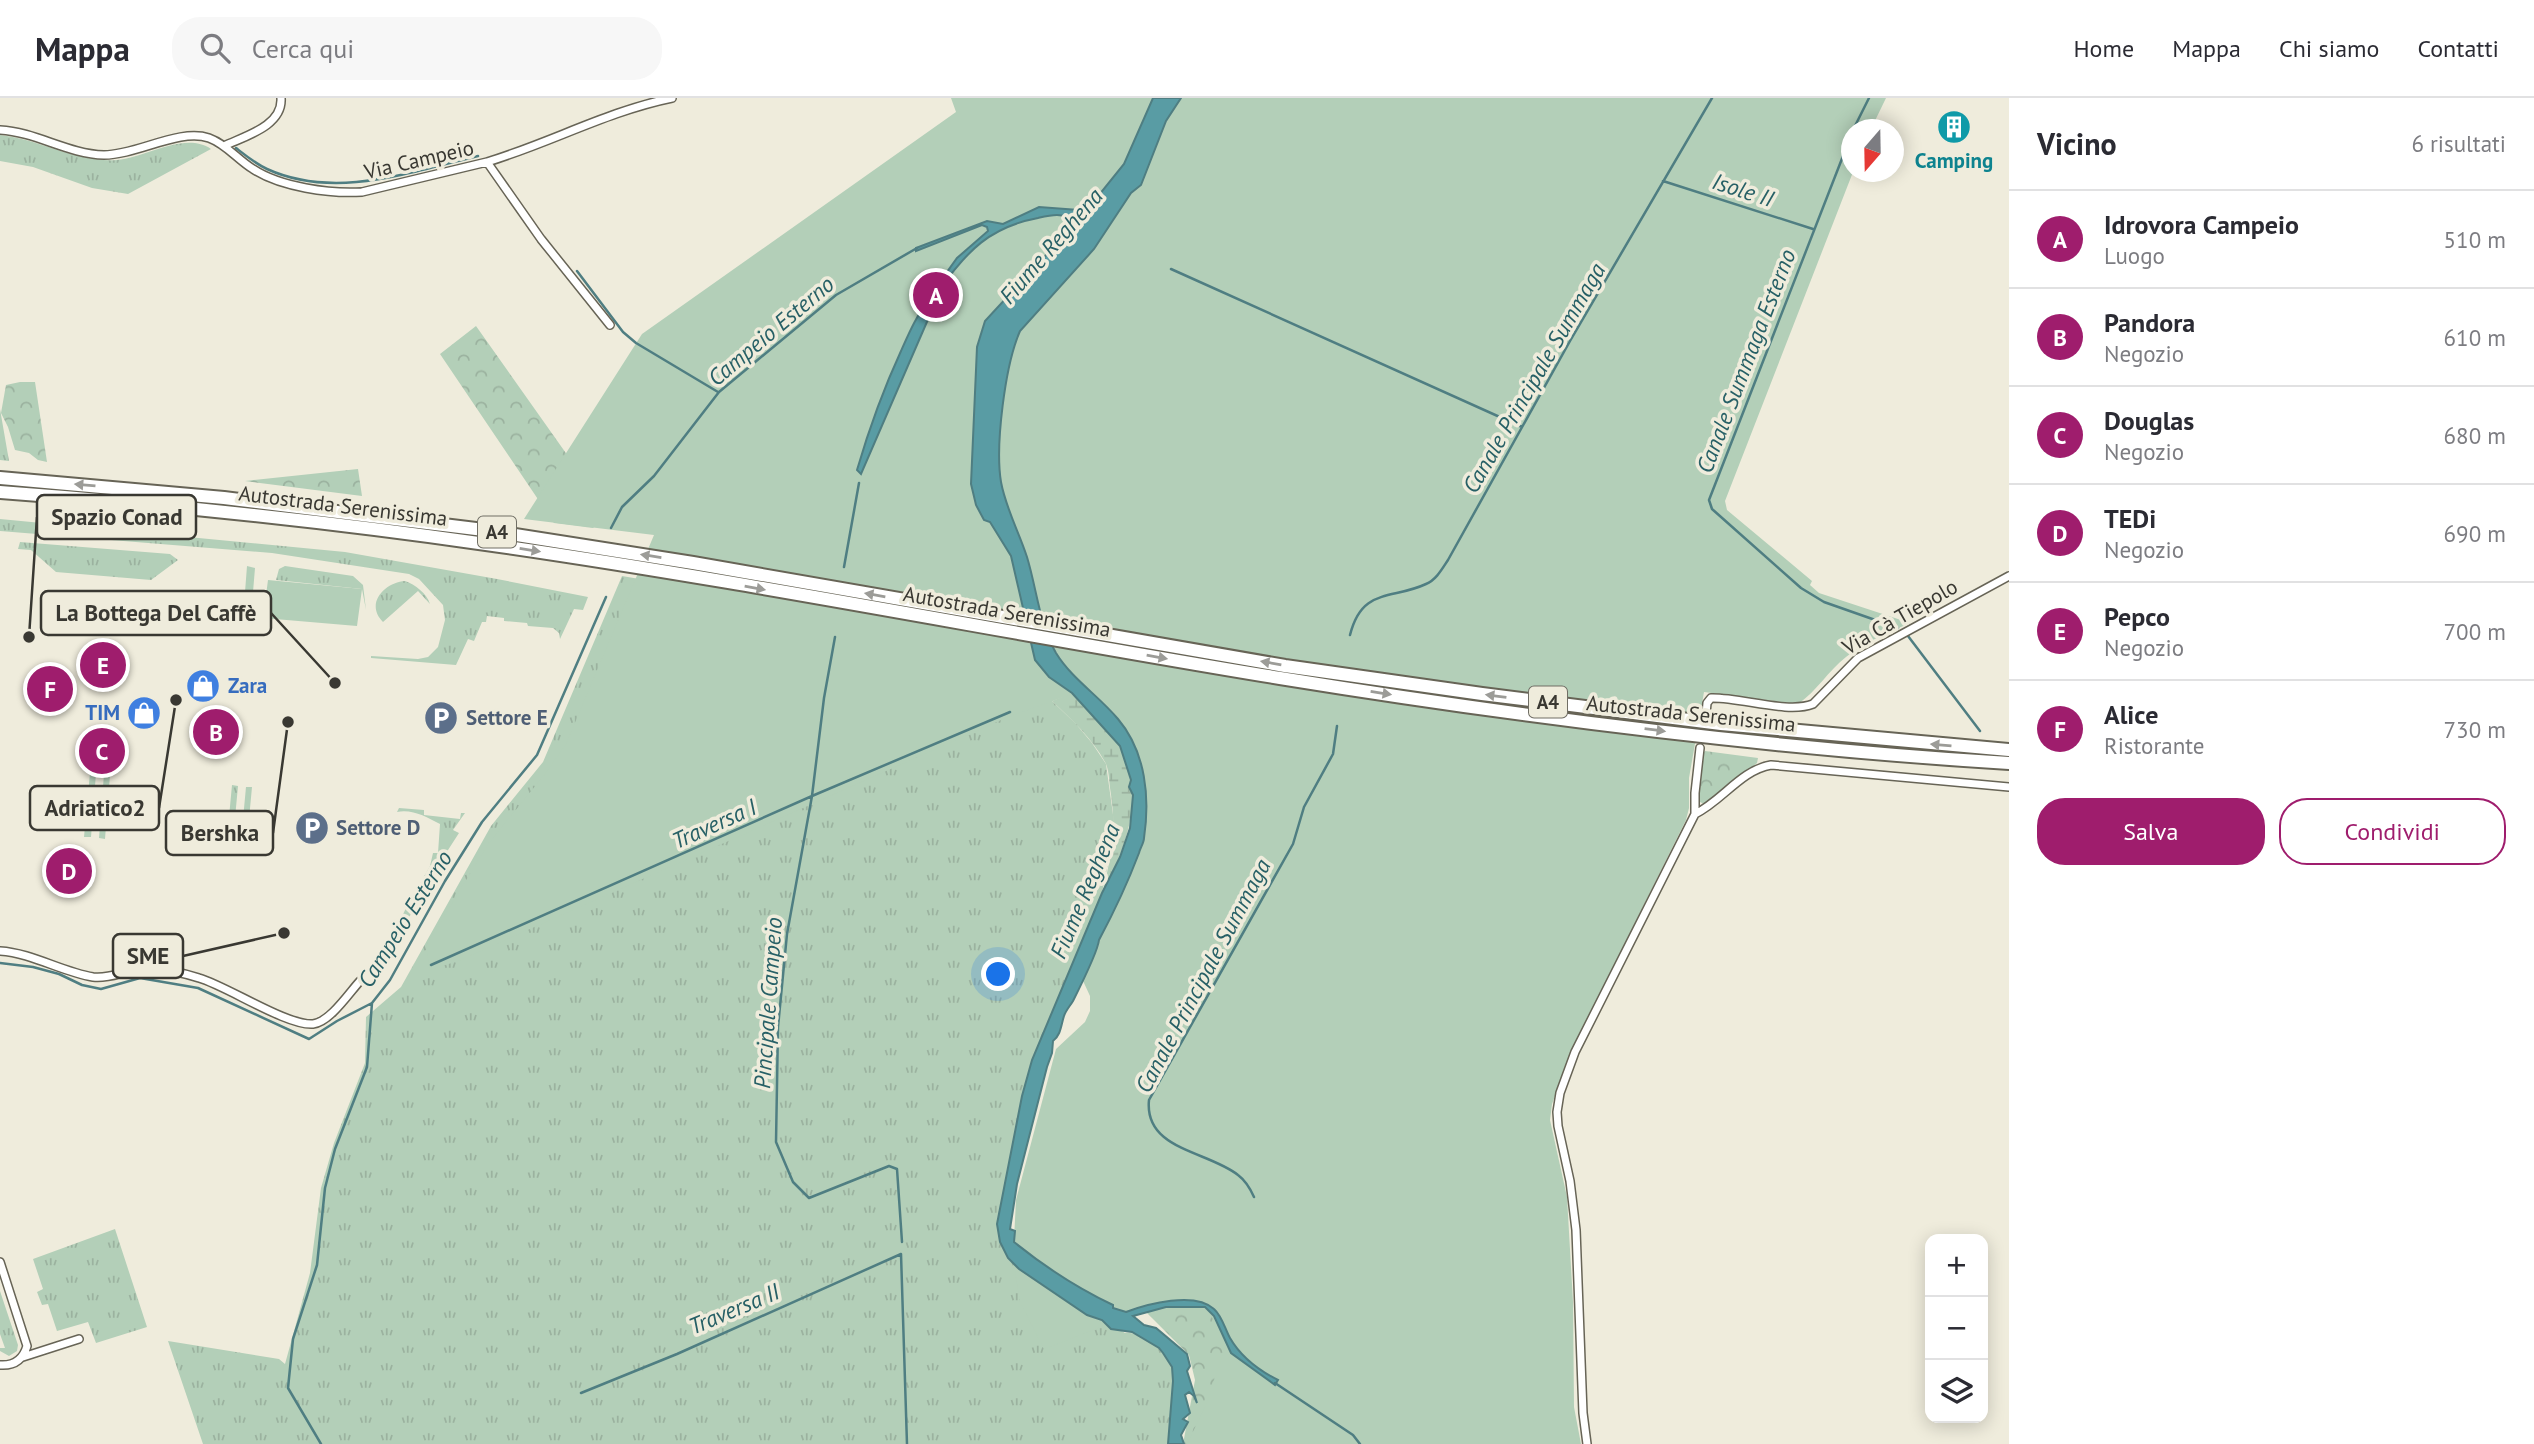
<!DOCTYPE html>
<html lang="it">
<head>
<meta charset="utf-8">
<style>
	:root { --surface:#fff; --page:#f7f7f7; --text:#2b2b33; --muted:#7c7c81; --line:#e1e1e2; --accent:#9f1d6d }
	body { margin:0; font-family:"PT Sans",sans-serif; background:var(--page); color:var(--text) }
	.controls { position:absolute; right:21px; bottom:21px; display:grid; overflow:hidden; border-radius:14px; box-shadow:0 4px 18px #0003 }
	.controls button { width:63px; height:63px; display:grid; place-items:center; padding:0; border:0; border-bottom:2px solid var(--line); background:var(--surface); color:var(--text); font:35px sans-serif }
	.compass { position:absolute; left:1841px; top:21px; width:63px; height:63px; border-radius:50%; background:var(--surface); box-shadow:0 4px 18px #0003; rotate:200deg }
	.you { position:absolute; left:999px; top:877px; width:24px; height:24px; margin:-18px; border:5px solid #fff; border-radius:50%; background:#1a73e8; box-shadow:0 0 0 10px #1a73e833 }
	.badge { display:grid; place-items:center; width:46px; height:46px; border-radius:50%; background:var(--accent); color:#fff; font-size:23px; font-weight:700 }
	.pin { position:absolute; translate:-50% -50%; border:4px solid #fff; box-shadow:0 2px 7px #0006 }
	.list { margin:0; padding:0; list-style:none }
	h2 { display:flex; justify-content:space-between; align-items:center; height:91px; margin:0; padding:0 28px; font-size:30px }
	h2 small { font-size:23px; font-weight:400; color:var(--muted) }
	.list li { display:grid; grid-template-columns:46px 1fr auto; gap:21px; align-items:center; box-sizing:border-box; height:98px; padding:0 28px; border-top:2px solid var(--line) }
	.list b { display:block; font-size:26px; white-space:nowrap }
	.list p { margin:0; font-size:23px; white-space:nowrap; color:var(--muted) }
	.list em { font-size:23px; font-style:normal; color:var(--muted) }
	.actions { display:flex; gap:14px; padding:21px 28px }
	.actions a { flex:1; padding:16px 0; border:2px solid var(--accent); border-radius:28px; text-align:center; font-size:24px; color:var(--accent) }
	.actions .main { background:var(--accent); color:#fff }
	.icon { flex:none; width:38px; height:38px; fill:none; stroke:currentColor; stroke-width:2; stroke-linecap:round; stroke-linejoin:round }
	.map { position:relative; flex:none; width:2009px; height:1346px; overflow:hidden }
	header { display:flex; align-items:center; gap:42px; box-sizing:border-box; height:98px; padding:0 35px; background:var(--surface); border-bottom:2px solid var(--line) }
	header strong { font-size:33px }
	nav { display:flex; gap:38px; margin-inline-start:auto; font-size:24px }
	.search { width:490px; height:63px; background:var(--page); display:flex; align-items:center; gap:18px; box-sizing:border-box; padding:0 24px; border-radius:28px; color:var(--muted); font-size:26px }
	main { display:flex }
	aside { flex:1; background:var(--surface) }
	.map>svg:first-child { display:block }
	.grass { fill:url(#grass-tufts) }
	.forest { fill:url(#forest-crowns) }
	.wetland { fill:url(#wetland-marsh) }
	.green { fill:#b3cfb8 }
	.water { fill:#599ca4; stroke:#4f7e82; stroke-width:2 }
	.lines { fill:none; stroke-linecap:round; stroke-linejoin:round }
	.stream { stroke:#4f7e82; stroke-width:2.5 }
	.minor-casing { stroke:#676456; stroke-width:10 }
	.motorway-casing { stroke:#676456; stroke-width:16 }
	.minor { stroke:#fff; stroke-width:7 }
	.motorway { stroke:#fff; stroke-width:12 }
	.oneway { fill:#9c9c98 }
	.labels { text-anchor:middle; stroke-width:7; stroke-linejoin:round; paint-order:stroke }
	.shield { fill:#efecdc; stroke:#706e65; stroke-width:2 }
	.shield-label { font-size:19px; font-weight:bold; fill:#393832 }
	.street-label { font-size:21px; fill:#393832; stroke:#efecdc }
	.culture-label { font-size:21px; font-weight:bold; fill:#0d838f; stroke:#efecdc }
	.shop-label { font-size:21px; font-weight:bold; fill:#366cbe; stroke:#efecdc; text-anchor:start }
	.service-label { font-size:21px; font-weight:bold; fill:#4e5e75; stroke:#efecdc; text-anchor:start }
	.water-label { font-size:23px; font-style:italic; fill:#276066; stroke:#efecdc }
	.leader { fill:none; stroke:#393832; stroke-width:2.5 }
	.callout-dot { fill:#393832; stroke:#efecdc; stroke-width:2.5 }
	.callout { fill:#efecdc; stroke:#393832; stroke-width:2.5 }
	.callout-label { font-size:23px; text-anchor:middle; font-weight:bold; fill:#393832 }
</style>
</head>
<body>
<header>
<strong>Mappa</strong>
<div class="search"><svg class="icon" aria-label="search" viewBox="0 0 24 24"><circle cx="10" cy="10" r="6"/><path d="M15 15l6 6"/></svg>Cerca qui</div>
<nav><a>Home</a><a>Mappa</a><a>Chi siamo</a><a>Contatti</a></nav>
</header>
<main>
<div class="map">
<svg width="2009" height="1346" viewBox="0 0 2009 1346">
	<defs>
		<pattern id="grass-tufts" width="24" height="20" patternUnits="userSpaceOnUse" patternTransform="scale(1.75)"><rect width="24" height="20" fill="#b3cfb8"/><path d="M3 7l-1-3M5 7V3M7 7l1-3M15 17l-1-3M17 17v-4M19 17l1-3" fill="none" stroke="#9bb29f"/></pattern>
		<pattern id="forest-crowns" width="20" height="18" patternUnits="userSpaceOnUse" patternTransform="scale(1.75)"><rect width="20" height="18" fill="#b3cfb8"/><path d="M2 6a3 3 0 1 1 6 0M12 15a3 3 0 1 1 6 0" fill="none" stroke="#9bb29f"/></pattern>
		<pattern id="wetland-marsh" width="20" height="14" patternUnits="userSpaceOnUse" patternTransform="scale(1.75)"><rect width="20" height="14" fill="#b3cfb8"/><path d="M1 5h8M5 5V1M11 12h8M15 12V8" fill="none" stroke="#9bb29f"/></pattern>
	</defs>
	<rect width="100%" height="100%" fill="#efecdc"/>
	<path class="grass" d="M 0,37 C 40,41 76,65 117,62 C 146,60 184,33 211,51 L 128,96 L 92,90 L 33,69 L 0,63 Z
		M 0,311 L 9,363 L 0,362 Z
		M 0,421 L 345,454 L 497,481 L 588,499 L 583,512 L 574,511 L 560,541 L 559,535 L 553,530 L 528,528 L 527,525 L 504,523 L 504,520 L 487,518 L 486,524 L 482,524 L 474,543 L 468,541 L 456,567 L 371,560 L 371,558 L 418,561 L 428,559 L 438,549 L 445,522 L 443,507 L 419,481 L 409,476 L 272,455 L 0,433 Z
		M 20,444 L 170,456 L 178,462 L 151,482 L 56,474 L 31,452 L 18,451 Z
		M 247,468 L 255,470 L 253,494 L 245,494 Z
		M 285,468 L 353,478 L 363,487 L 366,512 L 362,491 L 276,482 L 279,471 Z
		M 622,478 L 1031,548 L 1052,603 L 1076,626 L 1092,645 L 1106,666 L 1115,731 L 1102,795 L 1032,962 L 1022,998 L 997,1126 C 1000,1145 1005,1157 1019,1171 L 1125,1235 C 1133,1234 1138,1238 1145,1242 C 1150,1245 1156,1247 1160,1250 C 1184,1271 1171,1318 1168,1346 L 203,1346 L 168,1243 L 279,1261 L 285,1266 L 310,1175 L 321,1090 L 334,1045 L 365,965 L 366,919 L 401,889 L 491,728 L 543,664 Z
		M 405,483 C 415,486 427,496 430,506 L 418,493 L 383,524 C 364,505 386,484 405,483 Z
		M 90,675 L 96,675 L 91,739 L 84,739 Z
		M 104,676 L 110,677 L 105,741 L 99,740 Z
		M 232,687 L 238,688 L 232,752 L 226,751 Z
		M 246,689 L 252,689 L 246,753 L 240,753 Z
		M 399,710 L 424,712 L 424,717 L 460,721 L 461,715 L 465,715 L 453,732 L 459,735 L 430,780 L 377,880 L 373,879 L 406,810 L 430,768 L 433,755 L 438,755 L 440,726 C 426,719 413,711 397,714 Z
		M 115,1131 L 147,1229 L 96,1245 L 88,1224 L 57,1233 L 48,1206 L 42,1207 L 37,1194 L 43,1191 L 33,1161 Z
		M 0,1193 L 18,1247 L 17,1253 L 9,1258 L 0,1253 L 0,1250 L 5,1250 L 0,1236 Z"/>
	<path class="forest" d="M 476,228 L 609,416 L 593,430 L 554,425 L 440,256 Z
		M 20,284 L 35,284 L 47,364 L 38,362 L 29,355 L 15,352 L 8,329 L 1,315 L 6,287 Z
		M 358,371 L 362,398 L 245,383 Z
		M 1705,653 L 1758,660 L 1757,665 L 1709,705 L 1704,706 L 1698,703 L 1697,698 L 1702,657 Z
		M 1156,1202 L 1226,1212 L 1246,1346 L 1183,1346 L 1195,1282 L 1189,1257 L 1138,1206 Z"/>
	<path class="wetland" d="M 1072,595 C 1087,612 1107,629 1120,647 C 1124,655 1127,665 1129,673 C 1140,717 1121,758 1102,797 C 1112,754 1117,734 1110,690 C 1109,682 1109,671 1105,664 C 1092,640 1071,621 1052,603 Z"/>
	<path class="green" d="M 951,0 L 1886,0 L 1871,31 L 1852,32 L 1853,74 L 1725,403 L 1727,412 L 1812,483 L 1810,487 L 1819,495 L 1910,525 C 1889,534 1865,544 1846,559 C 1828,573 1817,593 1798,606 L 1704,594 L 1689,680 L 1689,710 L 1686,722 L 1572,952 L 1552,1006 L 1550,1022 L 1567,1099 L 1573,1204 L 1574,1309 L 1581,1346 L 1187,1346 L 1205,1309 L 1226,1246 L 1208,1212 C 1153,1201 1095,1233 1044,1251 L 1020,1204 L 1013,1161 L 1016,1102 L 1056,951 L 1085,924 L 1090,913 L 1090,898 L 1084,885 L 1055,839 L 1119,793 L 1140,677 L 1086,591 L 1008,619 L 458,863 L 430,872 L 426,848 L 488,746 L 545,676 L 566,646 L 654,437 L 524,421 L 642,236 L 956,14 Z
		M 268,482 L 362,491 L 357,528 L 263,520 Z"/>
	<path class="water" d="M 1153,0 L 1181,0 L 1166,23 L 1141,87 L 1131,95 L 1094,151 L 1020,233 C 1005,267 995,348 1001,384 C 1006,411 1019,434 1027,459 C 1037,492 1039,525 1056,555 C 1072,581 1099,598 1118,621 C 1146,654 1150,700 1144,740 C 1144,745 1140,750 1139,755 C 1128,784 1114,814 1099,842 C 1098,852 1079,891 1073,903 C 1070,908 1066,912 1064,918 C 1061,927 1061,937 1053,943 L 1052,955 L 1047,969 L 1017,1086 L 1010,1131 L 1015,1133 L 1014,1144 C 1045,1169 1077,1190 1113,1207 L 1113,1210 L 1126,1214 C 1147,1206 1195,1193 1214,1211 C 1222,1218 1225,1231 1230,1240 C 1241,1259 1258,1272 1278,1282 L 1275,1287 L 1231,1255 L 1214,1218 L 1205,1209 L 1166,1209 L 1133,1218 L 1144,1227 L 1156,1230 L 1187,1256 L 1190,1268 L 1187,1273 L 1197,1305 L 1194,1298 L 1189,1294 L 1185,1297 L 1190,1315 L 1183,1321 L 1188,1324 L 1181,1337 L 1184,1346 L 1168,1346 L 1173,1283 L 1172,1269 L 1163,1255 L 1159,1250 L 1132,1234 L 1111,1231 L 1102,1222 L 1087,1217 L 1019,1171 L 1008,1160 L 1000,1144 L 997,1126 L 1022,998 L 1032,962 L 1102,795 L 1120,759 L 1130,730 L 1133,697 L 1129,689 L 1131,682 L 1120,648 L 1072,595 L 1049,579 L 1035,562 L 1011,458 L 990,424 L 984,422 L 976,407 L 971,386 L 977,249 L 985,223 L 1069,132 L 1074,123 C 1063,114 1051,117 1038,120 C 990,129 967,153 940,191 L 937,188 L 957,160 L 988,133 L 987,129 L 982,127 L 916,153 L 916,150 L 987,123 L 1003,126 L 1039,109 L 1079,112 L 1095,102 L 1124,66 Z
		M 930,201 L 936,203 L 861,376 L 857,372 C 869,331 883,292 901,253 C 909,235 917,216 930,201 Z"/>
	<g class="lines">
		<path class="stream" d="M 1853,32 L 1869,0
			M 1852,35 L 1709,402 L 1712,411 L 1801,490 L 1824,504 L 1898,530
			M 236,50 C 245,57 256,66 267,71 C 335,102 410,74 478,58
			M 1663,83 L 1813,131
			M 1171,171 L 1522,329
			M 577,173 L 623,234 L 636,245 L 718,294
			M 611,430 L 622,409 L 654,378 L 719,294 L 836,197 L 917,150
			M 844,469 L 859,385
			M 1350,537 C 1362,489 1392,502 1426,486 C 1436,482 1442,471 1448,462 L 1570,243 L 1712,0
			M 1908,538 L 1980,633
			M 835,539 L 824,600 L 812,698 L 787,836 L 778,929 L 776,1044 L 793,1084 L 809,1100 L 889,1068 L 897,1071 L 902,1144
			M 0,865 L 33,869 L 59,876 L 82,887 L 101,891 L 140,880 L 198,890 L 309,941 L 337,923 L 372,905
			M 431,867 L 812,698 L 1010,614
			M 1254,1099 C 1250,1090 1246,1083 1238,1077 C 1208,1053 1144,1052 1149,1002 L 1293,746 L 1304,709 L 1333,656 L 1337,628
			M 1275,1285 L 1353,1337 L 1360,1346
			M 581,1295 L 677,1256 L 901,1156 L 907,1346
			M 321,1346 L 288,1290 L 293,1241 L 317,1167 L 325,1090 L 335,1051 L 367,969 L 372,905 L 390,882 L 445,783 L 482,724 L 537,657 L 606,499"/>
		<g class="minor-casing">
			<path id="minor" d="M 0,32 C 36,34 68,56 104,57 C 137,57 179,30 209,40 C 226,46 238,62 253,71 C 280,89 330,96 362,94 L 487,64 L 541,141 L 610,227
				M 224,48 C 245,38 283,28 281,0
				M 487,64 C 550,45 608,13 672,0
				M 1706,616 L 1707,605 L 1711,600 C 1740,599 1788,616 1813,606 L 1858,560 L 2009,478
				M 1695,716 C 1722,703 1741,672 1771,667 L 2009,689
				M 0,853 C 32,855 62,874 93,879 C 111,881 123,873 140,872 C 159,870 181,874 199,880 C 227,888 287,928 313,926 C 330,924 349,895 360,883
				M 0,1164 L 27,1248 C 23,1262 14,1268 0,1267
				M 23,1259 L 79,1241
				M 1587,1346 L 1583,1315 L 1576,1132 L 1570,1083 L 1558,1028 L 1557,1014 L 1560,995 L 1575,954 L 1695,716 L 1695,695 L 1700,650"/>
		</g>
		<g class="motorway-casing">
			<path id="motorway" d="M 0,380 L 224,400 L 484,432 L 693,465 L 1285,568 L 1482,596 L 1721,626 L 2009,652
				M 0,394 C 163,406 325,423 486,446 C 752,484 1016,537 1280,580 C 1521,619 1765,650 2009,665"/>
		</g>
		<use href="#minor" class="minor"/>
		<use href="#motorway" class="motorway"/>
	</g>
	<defs><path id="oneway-solid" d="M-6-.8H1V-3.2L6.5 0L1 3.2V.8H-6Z" transform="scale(1.75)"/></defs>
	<g class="oneway">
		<use href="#oneway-solid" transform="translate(85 387) rotate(-175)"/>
		<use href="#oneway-solid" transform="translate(530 452) rotate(9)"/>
		<use href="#oneway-solid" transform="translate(651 458) rotate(-171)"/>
		<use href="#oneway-solid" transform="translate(755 490) rotate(10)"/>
		<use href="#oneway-solid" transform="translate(875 497) rotate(-170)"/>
		<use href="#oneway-solid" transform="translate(1157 559) rotate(10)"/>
		<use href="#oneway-solid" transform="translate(1271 565) rotate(-170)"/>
		<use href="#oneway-solid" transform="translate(1381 595) rotate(9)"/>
		<use href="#oneway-solid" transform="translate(1496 598) rotate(-173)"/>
		<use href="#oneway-solid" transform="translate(1655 632) rotate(7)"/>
		<use href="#oneway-solid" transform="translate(1941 647) rotate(-175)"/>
	</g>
	<defs>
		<g id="building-disc" transform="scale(1.75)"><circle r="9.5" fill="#0f9aa8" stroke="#efecdc"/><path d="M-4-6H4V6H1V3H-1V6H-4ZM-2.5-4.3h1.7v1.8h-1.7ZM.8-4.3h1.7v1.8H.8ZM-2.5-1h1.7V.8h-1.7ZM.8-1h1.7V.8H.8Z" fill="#fff"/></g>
		<g id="shop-disc" transform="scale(1.75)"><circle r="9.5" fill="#3f7fe0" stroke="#efecdc"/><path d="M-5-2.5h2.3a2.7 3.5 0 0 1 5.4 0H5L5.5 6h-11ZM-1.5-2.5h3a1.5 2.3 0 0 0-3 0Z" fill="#fff"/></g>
		<g id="parking-disc" transform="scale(1.75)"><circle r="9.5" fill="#5c6f8a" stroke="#efecdc"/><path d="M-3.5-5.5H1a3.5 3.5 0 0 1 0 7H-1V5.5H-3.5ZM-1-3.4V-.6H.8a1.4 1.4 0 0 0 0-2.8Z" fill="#fff"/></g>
	</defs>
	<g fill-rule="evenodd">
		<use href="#building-disc" x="1954" y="29"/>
		<use href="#shop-disc" x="203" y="588"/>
		<use href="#shop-disc" x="144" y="615"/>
		<use href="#parking-disc" x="441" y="620"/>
		<use href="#parking-disc" x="312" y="730"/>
	</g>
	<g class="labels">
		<g class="shield">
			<rect x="478" y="418.5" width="38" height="31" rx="5"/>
			<rect x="1529" y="588.5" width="38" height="31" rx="5"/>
		</g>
		<g class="shield-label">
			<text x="497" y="441">A4</text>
			<text x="1548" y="611">A4</text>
		</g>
		<g class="street-label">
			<text transform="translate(419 62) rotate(-13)" y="7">Via Campeio</text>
			<text transform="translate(343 408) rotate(7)" y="7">Autostrada Serenissima</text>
			<text transform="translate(1007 514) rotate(10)" y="7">Autostrada Serenissima</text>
			<text transform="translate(1900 519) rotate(-30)" y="7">Via Cà Tiepolo</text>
			<text transform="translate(1691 616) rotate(6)" y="7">Autostrada Serenissima</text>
		</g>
		<g class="culture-label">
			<text x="1954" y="70">Camping</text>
		</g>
		<g class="shop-label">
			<text x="228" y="595">Zara</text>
			<text x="120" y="622" text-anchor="end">TIM</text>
		</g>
		<g class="service-label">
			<text x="466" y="627">Settore E</text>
			<text x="336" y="737">Settore D</text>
		</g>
		<g class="water-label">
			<text transform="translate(1743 92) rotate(18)" y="8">Isole II</text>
			<text transform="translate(1051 148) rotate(-49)" y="8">Fiume Reghena</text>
			<text transform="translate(771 233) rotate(-40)" y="8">Campeio Esterno</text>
			<text transform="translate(1746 263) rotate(-69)" y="8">Canale Summaga Esterno</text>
			<text transform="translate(1534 280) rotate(-60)" y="8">Canale Principale Summaga</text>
			<text transform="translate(714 726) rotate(-24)" y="8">Traversa I</text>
			<text transform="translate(1085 793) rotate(-67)" y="8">Fiume Reghena</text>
			<text transform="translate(405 821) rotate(-58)" y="8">Campeio Esterno</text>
			<text transform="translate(1203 878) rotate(-62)" y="8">Canale Principale Summaga</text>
			<text transform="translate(768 905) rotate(-86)" y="8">Pincipale Campeio</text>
			<text transform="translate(734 1211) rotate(-23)" y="8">Traversa II</text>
		</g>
	</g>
	<path class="leader" d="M29 539L37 419M335 585L271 515M176 602L159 710M288 624L273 735M284 835L183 858"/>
	<g class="callout-dot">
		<circle cx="29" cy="539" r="7"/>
		<circle cx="335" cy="585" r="7"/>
		<circle cx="176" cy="602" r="7"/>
		<circle cx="288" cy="624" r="7"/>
		<circle cx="284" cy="835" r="7"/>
	</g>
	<g class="callout">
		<rect x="37" y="397" width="159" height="44" rx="7"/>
		<rect x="41" y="493" width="230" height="44" rx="7"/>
		<rect x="30" y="688" width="129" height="44" rx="7"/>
		<rect x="166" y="713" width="107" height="44" rx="7"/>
		<rect x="113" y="836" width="70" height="44" rx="7"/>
	</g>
	<g class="callout-label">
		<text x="117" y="427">Spazio Conad</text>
		<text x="156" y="523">La Bottega Del Caffè</text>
		<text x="95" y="718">Adriatico2</text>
		<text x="220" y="743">Bershka</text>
		<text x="148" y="866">SME</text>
	</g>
</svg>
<div class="controls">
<button>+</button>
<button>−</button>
<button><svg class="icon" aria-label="layers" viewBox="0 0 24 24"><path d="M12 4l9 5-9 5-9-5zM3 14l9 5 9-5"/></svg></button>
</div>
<svg class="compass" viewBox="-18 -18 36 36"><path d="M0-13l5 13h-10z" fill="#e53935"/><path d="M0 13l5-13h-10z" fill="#7c7c81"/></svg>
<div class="you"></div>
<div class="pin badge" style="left:936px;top:197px">A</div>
<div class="pin badge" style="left:216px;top:634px">B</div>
<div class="pin badge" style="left:102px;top:653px">C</div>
<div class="pin badge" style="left:69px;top:773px">D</div>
<div class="pin badge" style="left:103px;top:567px">E</div>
<div class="pin badge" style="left:50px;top:591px">F</div>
</div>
<aside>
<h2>Vicino<small>6 risultati</small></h2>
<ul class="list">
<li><span class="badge">A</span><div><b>Idrovora Campeio</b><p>Luogo</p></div><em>510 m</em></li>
<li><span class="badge">B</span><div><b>Pandora</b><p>Negozio</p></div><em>610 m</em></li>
<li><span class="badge">C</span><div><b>Douglas</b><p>Negozio</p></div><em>680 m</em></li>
<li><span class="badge">D</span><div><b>TEDi</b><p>Negozio</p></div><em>690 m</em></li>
<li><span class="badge">E</span><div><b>Pepco</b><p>Negozio</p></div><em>700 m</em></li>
<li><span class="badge">F</span><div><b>Alice</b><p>Ristorante</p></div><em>730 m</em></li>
</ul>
<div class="actions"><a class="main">Salva</a><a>Condividi</a></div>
</aside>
</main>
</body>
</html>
